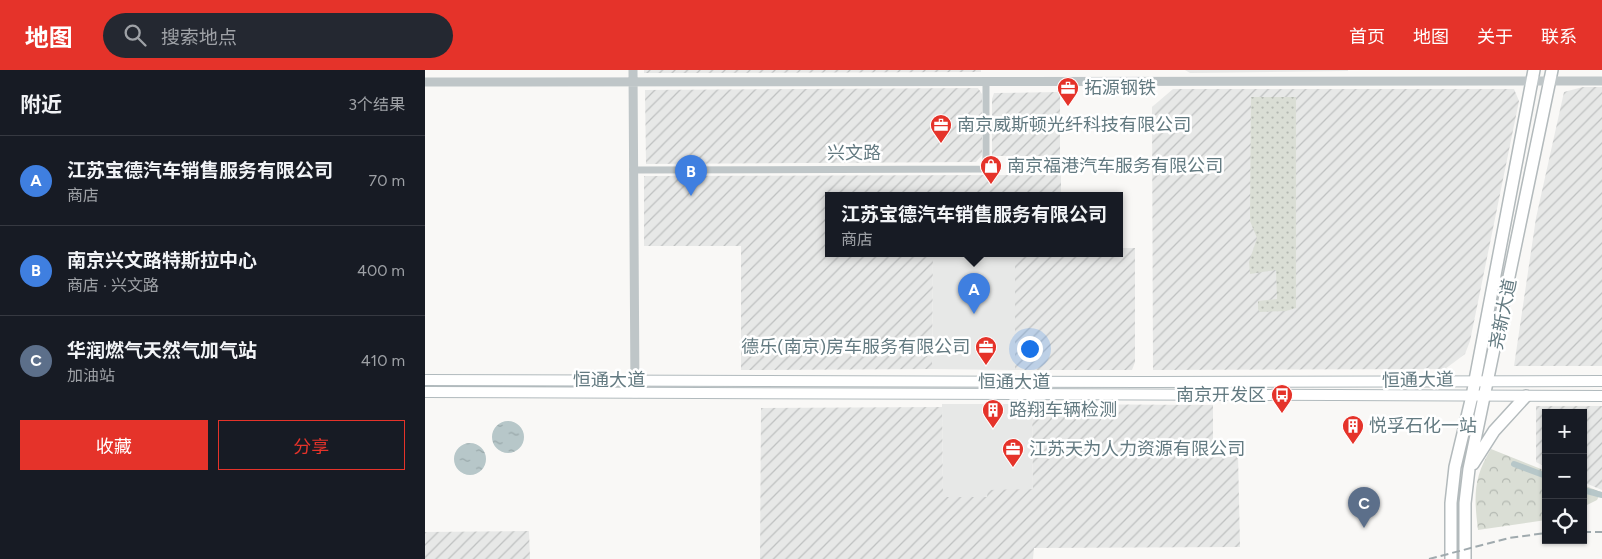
<!DOCTYPE html>
<html lang="zh">
<head>
<meta charset="utf-8">
<style>
	:root { --surface:#171b24; --page:#242831; --text:#f1f3f6; --muted:#9ea1a6; --line:#363941; --accent:#e5332a }
	body { margin:0; font-family:Figtree,"Noto Sans SC",sans-serif; background:var(--page); color:var(--text) }
	.controls { position:absolute; right:15px; bottom:15px; display:grid; overflow:hidden; border-radius:0px; box-shadow:0 1px 4px #0004 }
	.controls button { width:45px; height:45px; display:grid; place-items:center; padding:0; border:0; border-bottom:1px solid var(--line); background:var(--surface); color:var(--text); font:25px sans-serif }
	.you { position:absolute; left:604px; top:278px; width:18px; height:18px; margin:-12px; border:4px solid #fff; border-radius:50%; background:#1a73e8; box-shadow:0 0 0 8px #1a73e833 }
	.badge { display:grid; place-items:center; width:32px; height:32px; border-radius:50%; background:var(--accent); color:#fff; font-size:16px; font-weight:700 }
	.pin { position:absolute; translate:-50% -41px; filter:drop-shadow(0 1px 2px #0008) }
	.pin::after { content:''; position:absolute; top:26px; width:18px; height:15px; background:inherit; clip-path:polygon(0 0,100% 0,50% 100%) }
	.popup { position:absolute; left:400px; top:122px; width:298px; height:65px; box-sizing:border-box; display:grid; place-content:center; border-radius:0px; background:var(--surface); filter:drop-shadow(0 1px 4px #0005); font-size:16px; white-space:nowrap; color:var(--muted) }
	.popup b { font-size:19px; color:var(--text) }
	.popup::after { content:''; position:absolute; left:50%; top:100%; margin-left:-10px; border:10px solid transparent; border-top-color:var(--surface) }
	.list { margin:0; padding:0; list-style:none }
	h2 { display:flex; justify-content:space-between; align-items:center; height:65px; margin:0; padding:0 20px; font-size:21px }
	h2 small { font-size:16px; font-weight:400; color:var(--muted) }
	.list li { display:grid; grid-template-columns:32px 1fr auto; gap:15px; align-items:center; box-sizing:border-box; height:90px; padding:0 20px; border-top:1px solid var(--line) }
	.list b { display:block; font-size:19px; white-space:nowrap }
	.list p { margin:0; font-size:16px; white-space:nowrap; color:var(--muted) }
	.list em { font-size:16px; font-style:normal; color:var(--muted) }
	.actions { display:flex; gap:10px; padding:15px 20px }
	.actions a { flex:1; padding:11px 0; border:1px solid var(--accent); border-radius:0px; text-align:center; font-size:18px; color:var(--accent) }
	.actions .main { background:var(--accent); color:#fff }
	.icon { flex:none; width:28px; height:28px; fill:none; stroke:currentColor; stroke-width:2; stroke-linecap:round; stroke-linejoin:round }
	.map { position:relative; flex:none; width:1177px; height:489px; overflow:hidden }
	header { display:flex; align-items:center; gap:30px; box-sizing:border-box; height:70px; padding:0 25px; background:var(--accent); color:#fff }
	header strong { font-size:24px }
	nav { display:flex; gap:28px; margin-inline-start:auto; font-size:18px }
	.search { width:350px; height:45px; background:var(--page); display:flex; align-items:center; gap:12px; box-sizing:border-box; padding:0 18px; border-radius:28px; color:var(--muted); font-size:19px }
	main { display:flex }
	aside { flex:1; background:var(--surface) }
	.map>svg:first-child { display:block }
	.built { fill:#e7e8e7 }
	.industrial { fill:url(#industrial-furrows) }
	.grass { fill:url(#grass-dots) }
	.park { fill:url(#park-crowns) }
	.water { fill:url(#water-ripples) }
	.lines { fill:none; stroke-linecap:round; stroke-linejoin:round }
	.canal { stroke:#b7c7c9; stroke-width:6 }
	.secondary-casing { stroke:#b1babd; stroke-width:12 }
	.primary-casing { stroke:#b3babc; stroke-width:14 }
	.minor { stroke:#bfc6c8; stroke-width:7 }
	.tertiary { stroke:#bfc6c8; stroke-width:9 }
	.secondary { stroke:#fff; stroke-width:10 }
	.primary { stroke:#fff; stroke-width:11 }
	.rail { stroke:#a0aaae; stroke-width:2; stroke-dasharray:8 4; stroke-linecap:butt }
	.labels { text-anchor:middle; stroke-width:5; stroke-linejoin:round; paint-order:stroke }
	.poi-label { font-size:18px; fill:#637a81; stroke:#fff; text-anchor:start }
	.street-label { font-size:18px; fill:#637a81; stroke:#fff }
</style>
</head>
<body>
<header>
<strong>地图</strong>
<div class="search"><svg class="icon" aria-label="search" viewBox="0 0 24 24"><circle cx="10" cy="10" r="6"/><path d="M15 15l6 6"/></svg>搜索地点</div>
<nav><a>首页</a><a>地图</a><a>关于</a><a>联系</a></nav>
</header>
<main>
<aside>
<h2>附近<small>3个结果</small></h2>
<ul class="list">
<li><span class="badge" style="background:#3f7fe0">A</span><div><b>江苏宝德汽车销售服务有限公司</b><p>商店</p></div><em>70 m</em></li>
<li><span class="badge" style="background:#3f7fe0">B</span><div><b>南京兴文路特斯拉中心</b><p>商店 · 兴文路</p></div><em>400 m</em></li>
<li><span class="badge" style="background:#5c6f8a">C</span><div><b>华润燃气天然气加气站</b><p>加油站</p></div><em>410 m</em></li>
</ul>
<div class="actions"><a class="main">收藏</a><a>分享</a></div>
</aside>
<div class="map">
<svg width="1177" height="489" viewBox="0 0 1177 489">
	<defs>
		<pattern id="industrial-furrows" width="10" height="10" patternUnits="userSpaceOnUse" patternTransform="scale(1.25)"><rect width="10" height="10" fill="#e7e8e7"/><path d="M-1 1l2-2M0 10L10 0M9 11l2-2" fill="none" stroke="#bfc1c1"/></pattern>
		<pattern id="grass-dots" width="8" height="8" patternUnits="userSpaceOnUse" patternTransform="scale(1.25)"><rect width="8" height="8" fill="#daded5"/><path d="M2 2h.1M6 6h.1" fill="none" stroke="#b4b9b2" stroke-width="1.8" stroke-linecap="round"/></pattern>
		<pattern id="park-crowns" width="20" height="18" patternUnits="userSpaceOnUse" patternTransform="scale(1.25)"><rect width="20" height="18" fill="#daded5"/><path d="M2 6a3 3 0 1 1 6 0M12 15a3 3 0 1 1 6 0" fill="none" stroke="#b4b9b2"/></pattern>
		<pattern id="water-ripples" width="26" height="14" patternUnits="userSpaceOnUse" patternTransform="scale(1.25)"><rect width="26" height="14" fill="#b7c7c9"/><path d="M2 4q2-2 4 0t4 0M15 11q2-2 4 0t4 0" fill="none" stroke="#98a7a9"/></pattern>
	</defs>
	<rect width="100%" height="100%" fill="#f9f8f6"/>
	<path class="built" d="M 760,0 L 923,0 L 923,1 L 765,3 Z
		M 508,183 L 590,183 L 590,300 L 507,299 Z
		M 517,334 L 607,334 L 608,420 L 563,420 L 563,427 L 518,427 Z"/>
	<path class="industrial" d="M 219,0 L 556,0 L 556,2 L 219,3 Z
		M 1158,17 L 1177,17 L 1177,296 L 1089,296 L 1111,148 L 1139,22 Z
		M 553,18 L 557,24 L 557,85 L 551,92 L 221,94 L 220,20 Z
		M 748,19 L 1089,19 L 1094,31 L 1045,271 L 1040,284 L 1020,299 L 728,300 L 727,37 Z
		M 635,22 L 635,86 L 567,86 L 567,29 L 569,23 Z
		M 636,105 L 636,125 L 404,125 L 404,183 L 508,183 L 507,299 L 316,300 L 316,176 L 219,176 L 219,106 Z
		M 694,178 L 710,178 L 710,292 L 707,300 L 590,300 L 590,183 L 694,183 Z
		M 607,334 L 788,335 L 788,382 L 813,383 L 815,477 L 609,478 L 608,489 L 335,489 L 336,338 L 517,337 L 518,427 L 562,427 L 563,420 L 608,419 Z
		M 1111,336 L 1177,336 L 1177,420 L 1158,412 L 1158,343 L 1121,343 L 1121,397 L 1111,392 Z
		M 104,461 L 105,489 L 0,489 L 0,462 Z"/>
	<path class="grass" d="M 826,27 L 871,27 L 871,238 L 861,241 L 835,242 L 833,239 L 833,231 L 852,229 L 851,200 L 825,204 L 824,192 L 832,168 L 825,151 Z"/>
	<path class="park" d="M 1066,379 L 1121,401 L 1121,450 L 1053,460 C 1049,427 1048,408 1066,379 Z
		M 1158,415 L 1176,422 L 1172,430 L 1158,437 Z"/>
	<path class="water" d="M67 367a16 16 0 1 1 32 0a16 16 0 1 1-32 0Z
		M29 389a16 16 0 1 1 32 0a16 16 0 1 1-32 0Z"/>
	<g class="lines">
		<path class="canal" d="M 1089,394 L 1121,406
			M 1158,420 L 1177,425"/>
		<g class="secondary-casing">
			<path id="secondary" d="M 0,310 L 721,312 L 1177,311
				M 0,322 L 1177,326"/>
		</g>
		<g class="primary-casing">
			<path id="primary" d="M 1048,394 L 1069,361 L 1101,326
				M 1026,489 L 1026,433 L 1030,397 L 1047,326 L 1109,0
				M 1040,489 L 1040,433 L 1044,399 L 1127,0"/>
		</g>
		<path class="minor" d="M 208,100 L 561,99 L 561,12"/>
		<path class="tertiary" d="M 208,0 L 210,324
			M 0,12 L 1177,11"/>
		<use href="#secondary" class="secondary"/>
		<use href="#primary" class="primary"/>
		<path class="rail" d="M 1158,462 L 1177,462
			M 1004,489 L 1084,468 L 1121,463"/>
	</g>
	<defs>
		<g id="office-pin" transform="scale(1.125)"><path d="M0 17L-7.5 6A9.5 9.5 0 1 1 7.5 6Z" fill="#e5332a" stroke="#fff"/><path d="M-6-3h4V-5.5h4V-3h4V5H-6ZM-1-4.5V-3h2v-1.5ZM-6 0V1H6V0Z" fill="#fff"/></g>
		<g id="shop-pin" transform="scale(1.125)"><path d="M0 17L-7.5 6A9.5 9.5 0 1 1 7.5 6Z" fill="#e5332a" stroke="#fff"/><path d="M-5-2.5h2.3a2.7 3.5 0 0 1 5.4 0H5L5.5 6h-11ZM-1.5-2.5h3a1.5 2.3 0 0 0-3 0Z" fill="#fff"/></g>
		<g id="bus-pin" transform="scale(1.125)"><path d="M0 17L-7.5 6A9.5 9.5 0 1 1 7.5 6Z" fill="#e5332a" stroke="#fff"/><path d="M-5-6H5V4H4V6H2V4H-2V6H-4V4H-5ZM-3.5-4V0h7V-4ZM-3.5 1.2v1.5H-2V1.2ZM2 1.2v1.5H3.5V1.2Z" fill="#fff"/></g>
		<g id="building-pin" transform="scale(1.125)"><path d="M0 17L-7.5 6A9.5 9.5 0 1 1 7.5 6Z" fill="#e5332a" stroke="#fff"/><path d="M-4-6H4V6H1V3H-1V6H-4ZM-2.5-4.3h1.7v1.8h-1.7ZM.8-4.3h1.7v1.8H.8ZM-2.5-1h1.7V.8h-1.7ZM.8-1h1.7V.8H.8Z" fill="#fff"/></g>
	</defs>
	<g fill-rule="evenodd">
		<use href="#office-pin" x="643" y="18"/>
		<use href="#office-pin" x="516" y="55"/>
		<use href="#shop-pin" x="566" y="96"/>
		<use href="#office-pin" x="561" y="277"/>
		<use href="#bus-pin" x="857" y="325"/>
		<use href="#building-pin" x="568" y="340"/>
		<use href="#building-pin" x="928" y="356"/>
		<use href="#office-pin" x="588" y="379"/>
	</g>
	<g class="labels">
		<g class="poi-label">
			<text x="659" y="24">拓源钢铁</text>
			<text x="532" y="61">南京威斯顿光纤科技有限公司</text>
			<text x="582" y="102">南京福港汽车服务有限公司</text>
			<text x="545" y="283" text-anchor="end">德乐(南京)房车服务有限公司</text>
			<text x="841" y="331" text-anchor="end">南京开发区</text>
			<text x="584" y="346">路翔车辆检测</text>
			<text x="944" y="362">悦孚石化一站</text>
			<text x="604" y="385">江苏天为人力资源有限公司</text>
		</g>
		<g class="street-label">
			<text x="429" y="89">兴文路</text>
			<text transform="translate(1078 244) rotate(-78)" y="6">尧新大道</text>
			<text x="184" y="316">恒通大道</text>
			<text transform="translate(993 310) rotate(-1)" y="6">恒通大道</text>
			<text x="589" y="318">恒通大道</text>
		</g>
	</g>
</svg>
<div class="controls">
<button>+</button>
<button>−</button>
<button><svg class="icon" aria-label="locate" viewBox="0 0 24 24"><circle cx="12" cy="12" r="6"/><path d="M12 2v4M12 18v4M2 12h4M18 12h4"/></svg></button>
</div>
<div class="you"></div>
<div class="pin badge" style="left:549px;top:244px;background:#3f7fe0">A</div>
<div class="popup"><b>江苏宝德汽车销售服务有限公司</b>商店</div>
<div class="pin badge" style="left:266px;top:126px;background:#3f7fe0">B</div>
<div class="pin badge" style="left:939px;top:458px;background:#5c6f8a">C</div>
</div>
</main>
</body>
</html>
